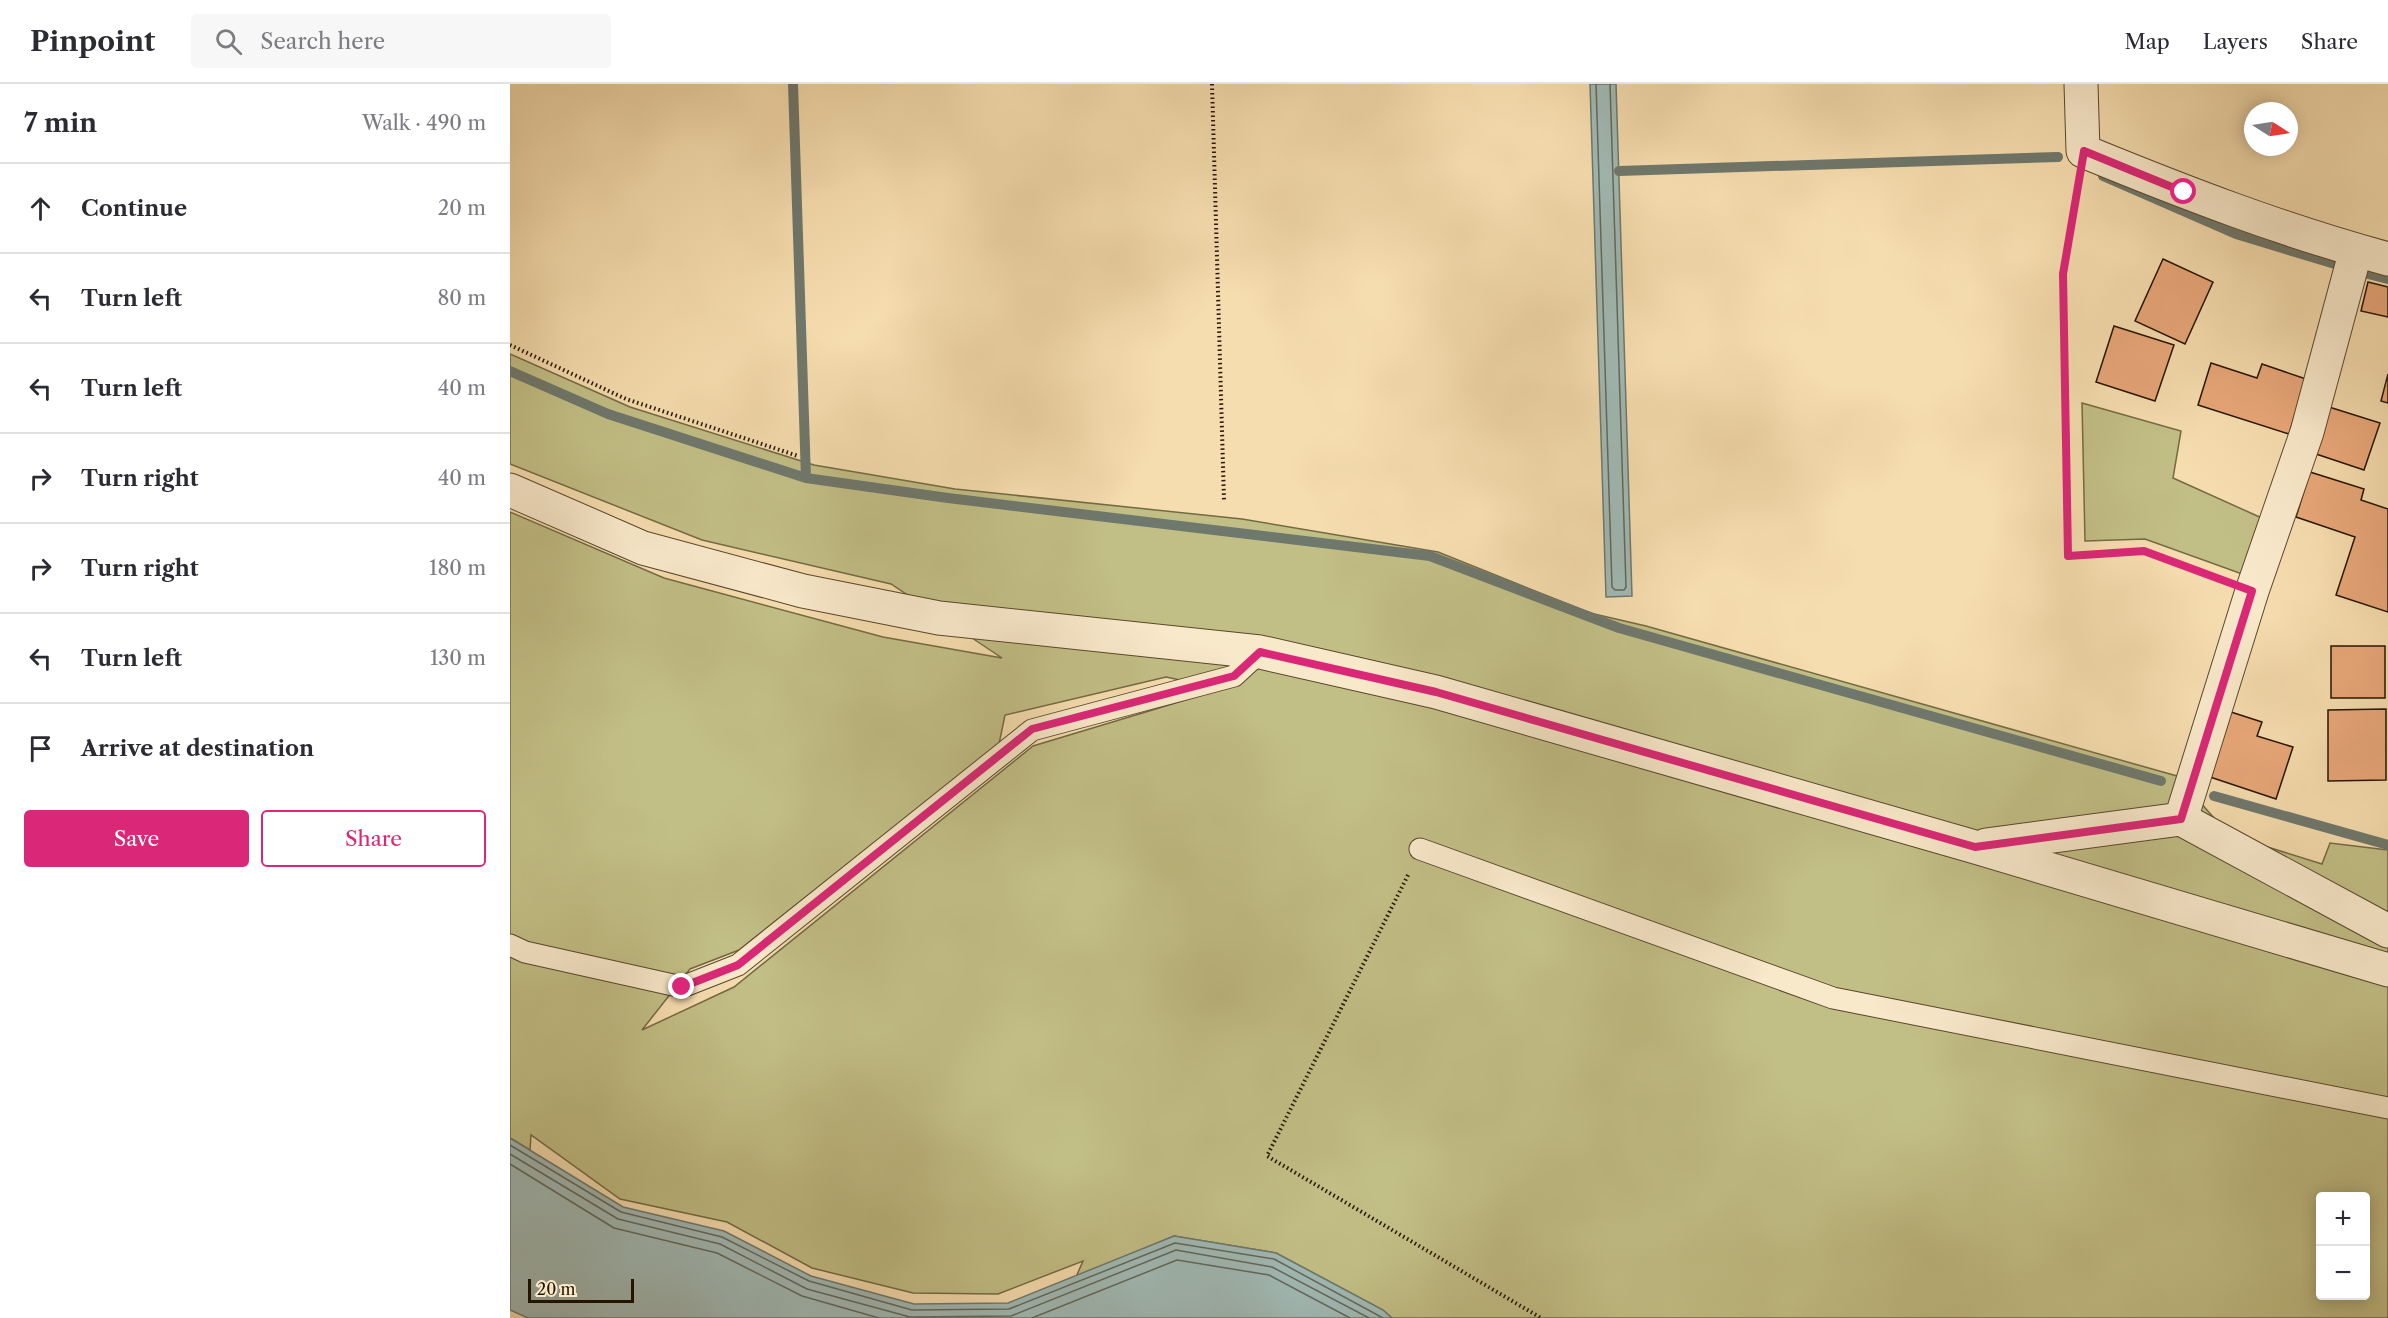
<!DOCTYPE html>
<html lang="en">
<head>
<meta charset="utf-8">
<style>
	:root { --surface:#fff; --page:#f7f7f7; --text:#2b2b33; --muted:#7c7c81; --line:#e1e1e2; --accent:#db2777 }
	body { margin:0; font-family:"Libre Caslon Text",serif; background:var(--page); color:var(--text) }
	.controls { position:absolute; right:18px; bottom:18px; display:grid; overflow:hidden; border-radius:6px; box-shadow:0 3px 15px #0003 }
	.controls button { width:54px; height:54px; display:grid; place-items:center; padding:0; border:0; border-bottom:2px solid var(--line); background:var(--surface); color:var(--text); font:30px sans-serif }
	.compass { position:absolute; left:1734px; top:18px; width:54px; height:54px; border-radius:50%; background:var(--surface); box-shadow:0 3px 15px #0003; rotate:102deg }
	.scale { position:absolute; left:18px; bottom:15px; width:106px; box-sizing:border-box; padding-left:6px; border:3px solid #251500; border-top:0; font-size:16px; line-height:21px; white-space:nowrap; color:#251500; -webkit-text-stroke:4px #f9e9cb; paint-order:stroke }
	.stop { position:absolute; width:18px; height:18px; margin:-14px; border:4px solid #db2777; border-radius:50%; background:#fff }
	.stop.end { background:#db2777; border-color:#fff; box-shadow:0 2px 6px #0008 }
	.list { margin:0; padding:0; list-style:none }
	h2 { display:flex; justify-content:space-between; align-items:center; height:78px; margin:0; padding:0 24px; font-size:26px }
	h2 small { font-size:20px; font-weight:400; color:var(--muted) }
	.list li { display:grid; grid-template-columns:39px 1fr auto; gap:18px; align-items:center; box-sizing:border-box; height:90px; padding:0 24px; border-top:2px solid var(--line) }
	.list b { display:block; font-size:22px; white-space:nowrap }
	.list em { font-size:20px; font-style:normal; color:var(--muted) }
	.actions { display:flex; gap:12px; padding:18px 24px }
	.actions a { flex:1; padding:14px 0; border:2px solid var(--accent); border-radius:6px; text-align:center; font-size:21px; color:var(--accent) }
	.actions .main { background:var(--accent); color:#fff }
	.icon { flex:none; width:33px; height:33px; fill:none; stroke:currentColor; stroke-width:2; stroke-linecap:round; stroke-linejoin:round }
	.map { position:relative; flex:none; width:1878px; height:1234px; overflow:hidden }
	header { display:flex; align-items:center; gap:36px; box-sizing:border-box; height:84px; padding:0 30px; background:var(--surface); border-bottom:2px solid var(--line) }
	header strong { font-size:28px }
	nav { display:flex; gap:33px; margin-inline-start:auto; font-size:21px }
	.search { width:420px; height:54px; background:var(--page); display:flex; align-items:center; gap:15px; box-sizing:border-box; padding:0 21px; border-radius:6px; color:var(--muted); font-size:22px }
	main { display:flex }
	aside { flex:1; background:var(--surface) }
	.map>svg:first-child { display:block }
	.green { fill:#c2bf86; stroke:#746a43; stroke-width:1.5; fill-rule:evenodd }
	.water { fill:#a1bab6; stroke:#6f786d; stroke-width:1.5 }
	.lines { fill:none; stroke-linecap:round; stroke-linejoin:round }
	.shore { stroke:#63685b; stroke-width:1.5 }
	.stream { stroke:#6f786d; stroke-width:10 }
	.building { fill:#e8a779; stroke:#251500; stroke-width:1.5 }
	.lane-casing { stroke:#59472c; stroke-width:23 }
	.street-casing { stroke:#59472c; stroke-width:35 }
	.path { stroke:#251500; stroke-width:4; stroke-dasharray:1.5 3; stroke-linecap:butt }
	.lane { stroke:#f9e9cb; stroke-width:21 }
	.street { stroke:#f9e9cb; stroke-width:33 }
	.route { stroke:#db2777; stroke-width:8 }
</style>
</head>
<body>
<header>
<strong>Pinpoint</strong>
<div class="search"><svg class="icon" aria-label="search" viewBox="0 0 24 24"><circle cx="10" cy="10" r="6"/><path d="M15 15l6 6"/></svg>Search here</div>
<nav><a>Map</a><a>Layers</a><a>Share</a></nav>
</header>
<main>
<aside>
<h2>7 min<small>Walk · 490 m</small></h2>
<ul class="list">
<li><svg class="icon" aria-label="ahead" viewBox="0 0 24 24"><path d="M12 20V5M6 11l6-6 6 6"/></svg><div><b>Continue</b></div><em>20 m</em></li>
<li><svg class="icon" aria-label="left" viewBox="0 0 24 24"><path d="M17 20v-9H6M10 6l-5 5 5 5"/></svg><div><b>Turn left</b></div><em>80 m</em></li>
<li><svg class="icon" aria-label="left" viewBox="0 0 24 24"><path d="M17 20v-9H6M10 6l-5 5 5 5"/></svg><div><b>Turn left</b></div><em>40 m</em></li>
<li><svg class="icon" aria-label="right" viewBox="0 0 24 24"><path d="M7 20v-9h11M14 6l5 5-5 5"/></svg><div><b>Turn right</b></div><em>40 m</em></li>
<li><svg class="icon" aria-label="right" viewBox="0 0 24 24"><path d="M7 20v-9h11M14 6l5 5-5 5"/></svg><div><b>Turn right</b></div><em>180 m</em></li>
<li><svg class="icon" aria-label="left" viewBox="0 0 24 24"><path d="M17 20v-9H6M10 6l-5 5 5 5"/></svg><div><b>Turn left</b></div><em>130 m</em></li>
<li><svg class="icon" aria-label="arrive" viewBox="0 0 24 24"><path d="M6 21V4h12l-3 4 3 4H6"/></svg><div><b>Arrive at destination</b></div></li>
</ul>
<div class="actions"><a class="main">Save</a><a>Share</a></div>
</aside>
<div class="map">
<svg width="1878" height="1234" viewBox="0 0 1878 1234">
	<rect width="100%" height="100%" fill="#f6ddaf"/>
	<filter id="stains"><feTurbulence type="fractalNoise" baseFrequency=".00333" numOctaves="4"/><feColorMatrix values="0 0 0 0 .2 0 0 0 0 .09 0 0 0 0 .02 0 0 0 .5 -.17"/></filter>
	<radialGradient id="worn" r=".72"><stop offset=".6" stop-color="#630" stop-opacity="0"/><stop offset="1" stop-color="#630" stop-opacity=".3"/></radialGradient>
	<path class="green" d="M 0,270 L 120,323 L 304,381 L 445,405 L 732,435 L 928,468 L 1080,529 L 1136,542 L 1667,692 L 1719,751 L 1812,780 L 1820,759 L 1878,766 L 1878,1234 L 882,1234 L 873,1226 L 766,1169 L 664,1152 L 566,1193 L 573,1177 L 488,1210 L 403,1209 L 302,1184 L 217,1138 L 110,1115 L 21,1051 L 20,1066 L 0,1054 L 0,428 L 154,494 L 373,553 L 492,574 L 381,500 L 192,456 L 0,380 ZM 656,593 L 712,605 L 523,662 L 224,903 L 132,946 L 180,885 L 229,866 L 489,660 L 495,631 ZM 1810,1112 L 1856,1112 L 1856,1212 L 1810,1212 Z
		M 1572,319 L 1671,347 L 1663,394 L 1754,435 L 1735,491 L 1635,455 L 1575,457 Z"/>
	<path class="water" d="M 1080,0 L 1106,0 L 1122,512 L 1096,513 Z
		M 0,1054 L 113,1123 L 214,1147 L 301,1192 L 404,1220 L 498,1219 L 664,1152 L 766,1169 L 873,1226 L 882,1234 L 18,1234 L 0,1226 Z"/>
	<g class="lines">
		<path class="shore" d="M 1086,0 L 1102,503 L 1105,506 L 1114,506 L 1116,503 L 1100,0
			M 0,1061 L 111,1128 L 212,1153 L 299,1197 L 402,1226 L 499,1225 L 665,1159 L 764,1175 L 873,1234
			M 0,1070 L 108,1135 L 210,1160 L 297,1205 L 400,1233 L 501,1232 L 666,1166 L 762,1183 L 859,1234
			M 0,1080 L 104,1144 L 207,1169 L 292,1212 L 369,1234
			M 522,1234 L 667,1176 L 759,1191 L 840,1234"/>
		<path class="stream" d="M 283,0 L 296,394
			M 1109,87 L 1548,73
			M 1593,92 L 1726,150 L 1825,180
			M 1858,190 L 1878,195
			M 0,287 L 98,330 L 296,394 L 438,414 L 920,472 L 1109,544 L 1651,697
			M 1704,712 L 1878,761"/>
	</g>
	<path class="building" d="M 1653,175 L 1703,198 L 1675,260 L 1625,237 Z
		M 1858,198 L 1878,203 L 1878,233 L 1851,227 Z
		M 1604,242 L 1664,261 L 1645,317 L 1586,298 Z
		M 1701,279 L 1747,294 L 1752,280 L 1796,295 L 1779,350 L 1688,321 Z
		M 1878,290 L 1878,319 L 1871,317 Z
		M 1819,323 L 1870,339 L 1854,386 L 1803,369 Z
		M 1800,388 L 1854,405 L 1851,416 L 1878,425 L 1878,528 L 1826,511 L 1845,453 L 1786,433 Z
		M 1821,562 L 1875,562 L 1875,614 L 1821,614 Z
		M 1876,625 L 1876,696 L 1818,697 L 1818,626 Z
		M 1721,628 L 1752,638 L 1747,652 L 1783,663 L 1766,715 L 1700,693 Z"/>
	<g class="lines">
		<g class="lane-casing">
			<path id="lane" d="M 910,765 L 1323,914 L 1878,1024
				M 0,861 L 15,868 L 172,903 L 228,881 L 522,646 L 724,592 L 750,568"/>
		</g>
		<g class="street-casing">
			<path id="street" d="M 1571,0 L 1573,67 C 1673,108 1774,147 1878,175
				M 0,406 L 133,464 L 293,507 L 429,534 L 750,568 L 926,608 L 1465,763 L 1878,886
				M 1671,735 L 1742,507 L 1797,348 L 1846,166
				M 1476,761 L 1671,735 L 1878,847"/>
		</g>
		<path class="path" d="M 702,0 L 714,416
			M 1568,103 L 1553,190 L 1558,472 L 1634,467 L 1709,495
			M 0,261 L 116,315 L 288,372
			M 898,791 L 757,1072 L 1031,1234"/>
		<use href="#lane" class="lane"/>
		<use href="#street" class="street"/>
	</g>
	<g class="lines">
		<path class="route" d="M 172,903 L 228,881 L 522,645 L 724,592 L 750,568 L 926,608 L 1465,763 L 1671,735 L 1742,507 L 1634,467 L 1558,472 L 1553,190 L 1574,67 L 1674,108"/>
	</g>
	<rect width="100%" height="100%" filter="url(#stains)"/>
	<rect width="100%" height="100%" fill="url(#worn)"/>
</svg>
<div class="controls">
<button>+</button>
<button>−</button>
</div>
<svg class="compass" viewBox="-18 -18 36 36"><path d="M0-13l5 13h-10z" fill="#e53935"/><path d="M0 13l5-13h-10z" fill="#7c7c81"/></svg>
<div class="scale">20 m</div>
<div class="stop" style="left:1674px;top:108px"></div>
<div class="stop end" style="left:172px;top:903px"></div>
</div>
</main>
</body>
</html>
